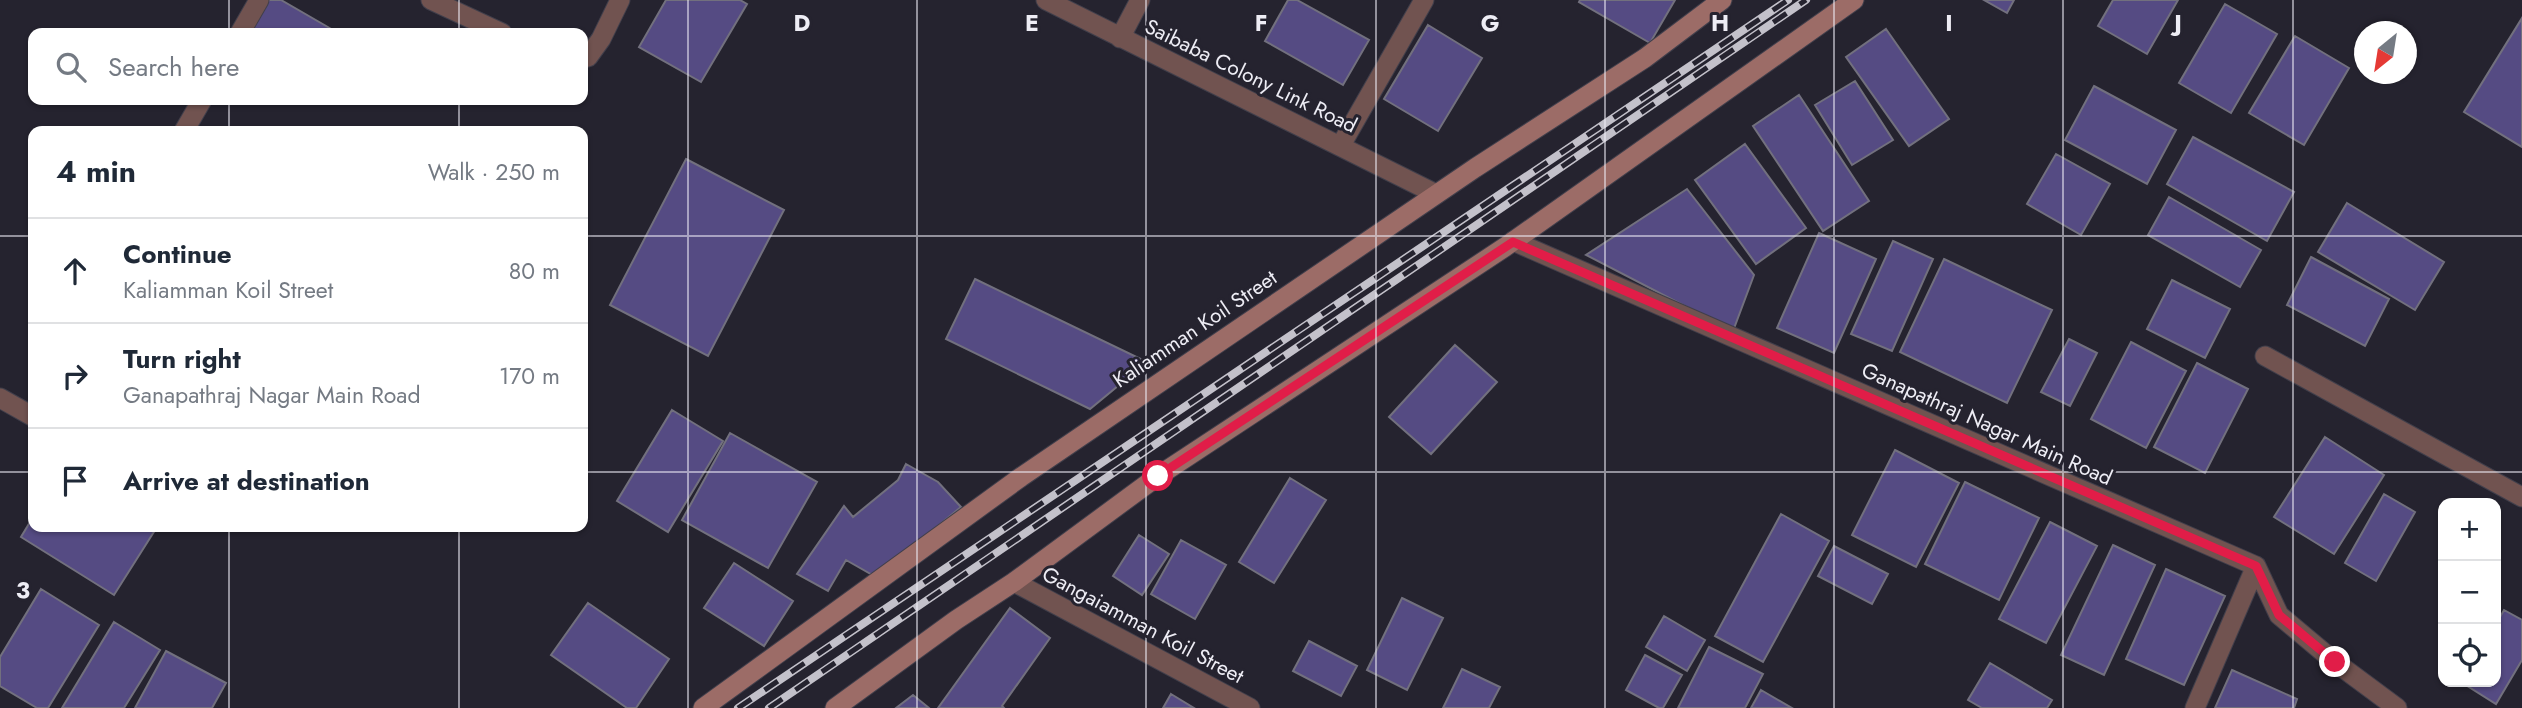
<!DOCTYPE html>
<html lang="en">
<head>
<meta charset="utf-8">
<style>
	:root { --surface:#fff; --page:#f2f2f3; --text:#1f2937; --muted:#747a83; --line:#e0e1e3 }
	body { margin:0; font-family:Jost,sans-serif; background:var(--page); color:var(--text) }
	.controls { position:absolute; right:21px; bottom:21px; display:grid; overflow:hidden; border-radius:14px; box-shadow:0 2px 5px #0004 }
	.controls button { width:63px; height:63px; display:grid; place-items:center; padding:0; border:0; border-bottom:2px solid var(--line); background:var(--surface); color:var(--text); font:35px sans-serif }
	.compass { position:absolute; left:2354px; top:21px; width:63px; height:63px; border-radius:50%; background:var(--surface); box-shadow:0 2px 5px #0004; rotate:210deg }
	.stop { position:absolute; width:21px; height:21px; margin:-16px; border:5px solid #e11d48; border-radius:50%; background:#fff }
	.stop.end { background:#e11d48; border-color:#fff; box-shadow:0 2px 7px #0008 }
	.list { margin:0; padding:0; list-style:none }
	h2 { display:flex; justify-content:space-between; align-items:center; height:91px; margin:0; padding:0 28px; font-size:30px }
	h2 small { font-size:23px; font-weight:400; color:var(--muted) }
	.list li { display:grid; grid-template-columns:46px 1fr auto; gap:21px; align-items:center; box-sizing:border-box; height:105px; padding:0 28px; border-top:2px solid var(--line) }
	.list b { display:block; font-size:26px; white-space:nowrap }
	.list p { margin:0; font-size:23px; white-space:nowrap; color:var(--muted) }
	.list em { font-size:23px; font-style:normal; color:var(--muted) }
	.icon { flex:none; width:38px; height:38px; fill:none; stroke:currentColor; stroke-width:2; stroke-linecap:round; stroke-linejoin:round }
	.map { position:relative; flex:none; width:2522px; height:708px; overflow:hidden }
	.search { position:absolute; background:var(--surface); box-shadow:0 2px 5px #0004; left:28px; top:28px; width:560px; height:77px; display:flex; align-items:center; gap:18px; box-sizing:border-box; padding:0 24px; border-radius:14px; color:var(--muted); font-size:26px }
	.panel { position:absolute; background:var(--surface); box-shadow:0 2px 5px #0004; left:28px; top:126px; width:560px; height:406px; border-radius:14px }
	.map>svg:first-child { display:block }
	.building { fill:#554b83; stroke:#72707e; stroke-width:2 }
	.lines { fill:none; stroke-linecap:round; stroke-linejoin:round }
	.minor-casing { stroke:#413f4b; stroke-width:21 }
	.secondary-casing { stroke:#413f4b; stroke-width:21 }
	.minor { stroke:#715350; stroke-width:19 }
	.secondary { stroke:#9c6c67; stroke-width:19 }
	.rail-casing { stroke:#c3c1ca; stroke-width:8 }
	.rail { stroke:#25232f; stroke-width:5; stroke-dasharray:16; stroke-linecap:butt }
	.route { stroke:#e11d48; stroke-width:9 }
	.grid { fill:none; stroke:#eeedf5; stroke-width:2; stroke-opacity:0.55 }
	.labels { text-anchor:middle; stroke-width:6; stroke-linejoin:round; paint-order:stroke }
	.street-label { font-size:21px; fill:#eeedf5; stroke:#25232f }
	.grid-label { font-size:23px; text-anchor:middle; font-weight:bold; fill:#eeedf5; stroke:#25232f; stroke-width:6; stroke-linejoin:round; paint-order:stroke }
</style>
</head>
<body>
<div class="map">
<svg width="2522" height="708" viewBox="0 0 2522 708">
	<rect width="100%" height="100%" fill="#25232f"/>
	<path class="building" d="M 269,0 L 281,0 L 333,30 L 331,33 L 258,33 L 252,30 Z
		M 666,0 L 740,0 L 747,4 L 701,82 L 639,47 Z
		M 1288,0 L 1297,0 L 1369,40 L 1343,85 L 1265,41 Z
		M 1580,0 L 1675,0 L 1650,43 L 1579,2 Z
		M 1984,0 L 2014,0 L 2007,13 Z
		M 2113,0 L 2178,0 L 2147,54 L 2098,26 Z
		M 2225,4 L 2277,34 L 2231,113 L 2179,83 Z
		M 2522,18 L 2522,147 L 2464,112 Z
		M 1428,25 L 1482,58 L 1438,131 L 1384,99 Z
		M 1886,29 L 1949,119 L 1909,146 L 1846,57 Z
		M 2295,36 L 2349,68 L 2304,145 L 2249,113 Z
		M 1855,81 L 1893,140 L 1852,165 L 1815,105 Z
		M 2094,86 L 2176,130 L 2147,184 L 2065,140 Z
		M 1799,95 L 1869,201 L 1823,231 L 1753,126 Z
		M 2193,137 L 2294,192 L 2267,241 L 2167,184 Z
		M 1745,144 L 1806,228 L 1756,264 L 1695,180 Z
		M 2056,154 L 2110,184 L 2081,235 L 2027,204 Z
		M 686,159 L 784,210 L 708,356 L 610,305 Z
		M 1687,189 L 1754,275 L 1733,331 L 1586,255 Z
		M 2169,197 L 2261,250 L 2240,287 L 2148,235 Z
		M 2347,203 L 2444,262 L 2415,310 L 2318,252 Z
		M 1819,233 L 1876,259 L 1834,353 L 1777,328 Z
		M 1893,241 L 1933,259 L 1892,351 L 1851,334 Z
		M 2311,257 L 2389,299 L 2365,346 L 2287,305 Z
		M 1944,259 L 2052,310 L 2007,403 L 1900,352 Z
		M 975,279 L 1147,362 L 1090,409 L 946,339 Z
		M 2172,280 L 2230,309 L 2205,358 L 2147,329 Z
		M 2069,339 L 2097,353 L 2070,406 L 2041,392 Z
		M 2131,342 L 2186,371 L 2146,448 L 2091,419 Z
		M 1455,345 L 1497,382 L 1431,454 L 1389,417 Z
		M 2197,363 L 2248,389 L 2205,473 L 2154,447 Z
		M 672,410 L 723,441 L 668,532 L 617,501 Z
		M 730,433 L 817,482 L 768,568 L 682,520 Z
		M 2325,437 L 2384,475 L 2334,554 L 2274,517 Z
		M 1895,450 L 1959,483 L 1916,567 L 1852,535 Z
		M 906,464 L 938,482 L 961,507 L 876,577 L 846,560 L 828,591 L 797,574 L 844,506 L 853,517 L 898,480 Z
		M 1290,478 L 1326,500 L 1274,583 L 1239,562 Z
		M 1965,482 L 2039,518 L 1999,600 L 1925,564 Z
		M 2384,494 L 2415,512 L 2376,581 L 2345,563 Z
		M 1781,514 L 1829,541 L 1763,662 L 1715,636 Z
		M 33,517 L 33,527 L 157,527 L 114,595 L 21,537 Z
		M 2050,522 L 2097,546 L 2046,643 L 1999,619 Z
		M 1139,535 L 1169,554 L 1142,595 L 1113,576 Z
		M 1181,540 L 1226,565 L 1195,619 L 1151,594 Z
		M 2113,545 L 2155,565 L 2104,675 L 2061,655 Z
		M 1834,546 L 1888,574 L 1872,604 L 1818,576 Z
		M 734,563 L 793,601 L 764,646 L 704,608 Z
		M 2166,569 L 2225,596 L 2184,685 L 2126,659 Z
		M 41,589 L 99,625 L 48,708 L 37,708 L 0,686 L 0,657 Z
		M 1402,598 L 1443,618 L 1407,690 L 1367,670 Z
		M 588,603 L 669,659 L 636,708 L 627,708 L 551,655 Z
		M 1010,608 L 1050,638 L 1002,706 L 1004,708 L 938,708 Z
		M 2504,610 L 2522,620 L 2522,660 L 2496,704 L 2461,682 L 2496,682 L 2496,624 Z
		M 1664,616 L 1705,640 L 1687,671 L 1646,647 Z
		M 114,622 L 160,650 L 124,708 L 62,708 Z
		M 1309,641 L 1357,666 L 1341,696 L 1293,671 Z
		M 1709,647 L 1763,674 L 1745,708 L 1678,708 Z
		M 166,651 L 226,683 L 212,708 L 135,708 Z
		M 1645,655 L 1682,675 L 1663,708 L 1659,708 L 1626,690 Z
		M 1990,663 L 2052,700 L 2047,708 L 1982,708 L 1968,700 Z
		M 1462,669 L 1500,687 L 1489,708 L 1443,708 Z
		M 2232,670 L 2297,699 L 2294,708 L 2215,708 Z
		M 1761,690 L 1792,708 L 1751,708 Z
		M 1171,694 L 1194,708 L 1163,708 Z
		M 913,695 L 929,708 L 896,708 Z"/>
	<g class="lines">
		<g class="minor-casing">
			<path id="minor" d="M 431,0 L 502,33
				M 1046,0 L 1436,194
				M 240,33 L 259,0
				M 1120,38 L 1140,0
				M 583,58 L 588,57 L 601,39 L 620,0
				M 184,131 L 202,100
				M 1341,145 L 1424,0
				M 1513,241 L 2256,566 L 2279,615 L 2335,662 L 2397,708
				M 2265,356 L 2522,497
				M 0,398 L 32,416
				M 1014,582 L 1250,708
				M 2195,708 L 2256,566"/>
		</g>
		<g class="secondary-casing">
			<path id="secondary" d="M 703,708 L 1021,477 L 1475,168 L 1645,58 L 1722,0
				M 835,708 L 956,620 L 1014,582 L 1158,476 L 1505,247 L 1854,0"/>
		</g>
		<use href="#minor" class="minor"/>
		<use href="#secondary" class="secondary"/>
		<g class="rail-casing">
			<path id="rail" d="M 738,708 L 1788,0
				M 769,708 L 1806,0"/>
		</g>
		<use href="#rail" class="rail"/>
	</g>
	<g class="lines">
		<path class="route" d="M 1158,476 L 1513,242 L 2256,566 L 2279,615 L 2335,662"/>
	</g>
	<path class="grid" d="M 229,0 L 229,33M 459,0 L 459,33M 688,0 L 688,708M 917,0 L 917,708M 1146,0 L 1146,708M 1376,0 L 1376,708M 1605,0 L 1605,708M 1834,0 L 1834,708M 2063,0 L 2063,708M 2293,0 L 2293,708M 229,100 L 229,131M 459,100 L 459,131M 0,236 L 33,236M 583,236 L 2522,236M 0,472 L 33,472M 583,472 L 2522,472M 229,527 L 229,708M 459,527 L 459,708"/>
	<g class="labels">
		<g class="street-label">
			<text transform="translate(1251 76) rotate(26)" y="7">Saibaba Colony Link Road</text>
			<text transform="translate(1195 329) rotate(-34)" y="7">Kaliamman Koil Street</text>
			<text transform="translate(1987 424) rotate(24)" y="7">Ganapathraj Nagar Main Road</text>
			<text transform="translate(1143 625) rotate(28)" y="7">Gangaiamman Koil Street</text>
		</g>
	</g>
	<g class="grid-label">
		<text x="802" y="31">D</text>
		<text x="1032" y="31">E</text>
		<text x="1261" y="31">F</text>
		<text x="1490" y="31">G</text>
		<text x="1720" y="31">H</text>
		<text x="1949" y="31">I</text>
		<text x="2178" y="31">J</text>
		<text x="23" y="598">3</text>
	</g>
</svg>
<div class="controls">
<button>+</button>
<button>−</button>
<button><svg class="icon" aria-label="locate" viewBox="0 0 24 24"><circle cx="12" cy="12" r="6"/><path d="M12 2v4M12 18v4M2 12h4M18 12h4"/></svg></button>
</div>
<svg class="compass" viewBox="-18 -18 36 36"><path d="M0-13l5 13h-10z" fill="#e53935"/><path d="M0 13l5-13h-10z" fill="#747a83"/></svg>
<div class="stop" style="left:1158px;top:476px"></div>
<div class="stop end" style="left:2335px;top:662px"></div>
<div class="search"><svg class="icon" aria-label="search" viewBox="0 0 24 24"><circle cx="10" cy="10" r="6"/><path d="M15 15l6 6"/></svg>Search here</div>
<section class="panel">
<h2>4 min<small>Walk · 250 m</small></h2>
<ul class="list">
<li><svg class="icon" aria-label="ahead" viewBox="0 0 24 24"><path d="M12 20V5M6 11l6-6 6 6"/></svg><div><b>Continue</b><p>Kaliamman Koil Street</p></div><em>80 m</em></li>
<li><svg class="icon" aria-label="right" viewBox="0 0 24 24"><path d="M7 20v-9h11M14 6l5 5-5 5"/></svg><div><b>Turn right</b><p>Ganapathraj Nagar Main Road</p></div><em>170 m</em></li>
<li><svg class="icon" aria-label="arrive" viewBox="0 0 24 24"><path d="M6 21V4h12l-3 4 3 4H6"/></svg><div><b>Arrive at destination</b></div></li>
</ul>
</section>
</div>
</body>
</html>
